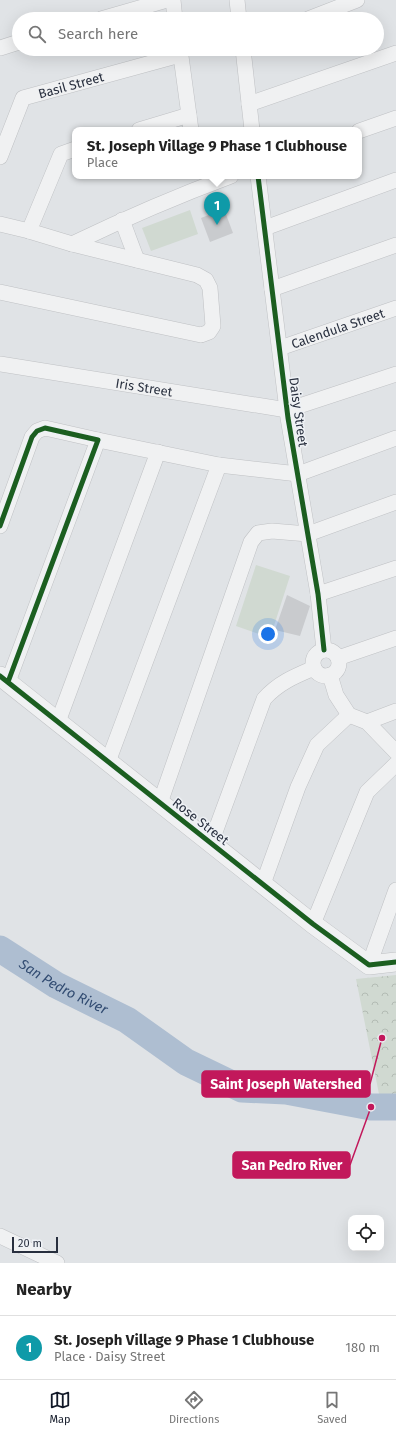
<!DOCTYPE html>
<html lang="en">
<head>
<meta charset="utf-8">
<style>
	:root { --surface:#fff; --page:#f6f6f6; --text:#222; --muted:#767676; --line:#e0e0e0; --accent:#111827 }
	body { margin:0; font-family:"Fira Sans",sans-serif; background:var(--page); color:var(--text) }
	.controls { position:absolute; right:12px; bottom:12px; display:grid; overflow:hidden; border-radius:8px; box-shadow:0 4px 16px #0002 }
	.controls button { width:36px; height:36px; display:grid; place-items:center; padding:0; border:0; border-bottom:1px solid var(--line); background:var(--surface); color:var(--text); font:20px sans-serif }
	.scale { position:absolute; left:12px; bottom:10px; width:46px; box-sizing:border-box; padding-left:4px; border:2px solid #282f3e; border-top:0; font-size:11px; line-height:14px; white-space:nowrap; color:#282f3e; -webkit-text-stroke:3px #eef1f5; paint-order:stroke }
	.you { position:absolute; left:268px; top:634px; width:14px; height:14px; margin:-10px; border:3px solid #fff; border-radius:50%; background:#1a73e8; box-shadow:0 0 0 6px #1a73e833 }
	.badge { display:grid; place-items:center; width:26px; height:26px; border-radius:50%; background:var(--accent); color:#fff; font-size:13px; font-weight:700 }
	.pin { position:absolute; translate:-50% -33px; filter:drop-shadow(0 1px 2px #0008) }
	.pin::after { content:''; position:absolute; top:21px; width:14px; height:12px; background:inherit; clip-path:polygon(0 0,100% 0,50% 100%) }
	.popup { position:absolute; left:72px; top:127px; width:290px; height:52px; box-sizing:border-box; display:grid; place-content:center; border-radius:8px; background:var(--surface); filter:drop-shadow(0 1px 3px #0005); font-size:13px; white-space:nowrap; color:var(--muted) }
	.popup b { font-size:15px; color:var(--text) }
	.popup::after { content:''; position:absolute; left:50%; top:100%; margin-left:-8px; border:8px solid transparent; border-top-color:var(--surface) }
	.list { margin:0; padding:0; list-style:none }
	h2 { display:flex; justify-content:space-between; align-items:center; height:52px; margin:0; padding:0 16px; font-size:17px }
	h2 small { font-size:13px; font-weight:400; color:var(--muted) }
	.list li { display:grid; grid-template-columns:26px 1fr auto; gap:12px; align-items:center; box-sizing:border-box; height:64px; padding:0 16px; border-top:1px solid var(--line) }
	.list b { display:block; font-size:15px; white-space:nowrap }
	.list p { margin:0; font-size:13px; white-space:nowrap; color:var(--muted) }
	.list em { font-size:13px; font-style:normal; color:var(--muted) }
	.icon { flex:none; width:22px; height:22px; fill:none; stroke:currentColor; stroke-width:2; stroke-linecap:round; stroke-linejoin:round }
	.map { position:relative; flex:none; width:396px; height:1263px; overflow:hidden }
	.search { position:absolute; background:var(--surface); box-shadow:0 4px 16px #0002; left:12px; right:12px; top:12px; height:44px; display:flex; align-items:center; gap:10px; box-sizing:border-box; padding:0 14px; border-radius:22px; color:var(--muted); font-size:15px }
	.sheet { height:116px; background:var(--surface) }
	nav { display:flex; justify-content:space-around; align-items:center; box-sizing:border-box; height:56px; border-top:1px solid var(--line); background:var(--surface); font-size:11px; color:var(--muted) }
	nav a { display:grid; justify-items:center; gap:2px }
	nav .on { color:var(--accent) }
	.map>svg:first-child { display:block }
	.forest { fill:url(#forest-crowns) }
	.garden { fill:#d0d9d1 }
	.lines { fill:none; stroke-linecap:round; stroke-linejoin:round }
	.river { stroke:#aebed1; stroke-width:27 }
	.building { fill:#c9cbce }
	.minor-casing { stroke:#bfc1c4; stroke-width:16 }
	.tertiary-casing { stroke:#bfc1c4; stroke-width:20 }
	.minor { stroke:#f0f1f2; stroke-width:15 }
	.tertiary { stroke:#f0f1f2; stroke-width:19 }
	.cycleway-casing { stroke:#eef1f5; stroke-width:8 }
	.cycleway { stroke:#1b5e20; stroke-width:5 }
	.labels { text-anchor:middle; stroke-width:3; stroke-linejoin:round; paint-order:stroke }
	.street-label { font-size:13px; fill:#282f3e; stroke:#eef1f5 }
	.water-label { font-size:14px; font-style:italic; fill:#324c72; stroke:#eef1f5 }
	.leader { fill:none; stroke:#c2185b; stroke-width:1.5 }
	.callout-dot { fill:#c2185b; stroke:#eef1f5; stroke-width:1.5 }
	.callout { fill:#c2185b; stroke:#c2185b; stroke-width:1.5 }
	.callout-label { font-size:14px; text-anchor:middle; font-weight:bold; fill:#fff }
</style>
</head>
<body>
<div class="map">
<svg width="396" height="1263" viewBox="0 0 396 1263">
	<defs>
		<pattern id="forest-crowns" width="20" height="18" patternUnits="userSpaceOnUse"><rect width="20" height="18" fill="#d0d9d1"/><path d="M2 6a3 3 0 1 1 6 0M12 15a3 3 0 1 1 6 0" fill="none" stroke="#b3bbb4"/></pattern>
	</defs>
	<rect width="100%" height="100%" fill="#e0e3e6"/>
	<path class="forest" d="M 396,975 L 396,1096 L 380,1099 L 356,979 Z"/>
	<path class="garden" d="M 190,210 L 198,234 L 151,251 L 142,228 Z
		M 256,565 L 290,576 L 270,638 L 236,626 Z"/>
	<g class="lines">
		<path class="river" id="s1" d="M 0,949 L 56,985 L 127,1020 L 186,1062 L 242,1089 L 286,1091 L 371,1107 L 396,1107"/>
	</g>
	<path class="building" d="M 224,209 L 233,233 L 210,242 L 201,218 Z
		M 287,595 L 310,606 L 300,636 L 275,630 Z"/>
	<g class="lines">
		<g class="minor-casing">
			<g id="minor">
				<path d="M 173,0 L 175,19"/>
				<path d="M 237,0 L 239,19"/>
				<path d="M 101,19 L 167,0"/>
				<path d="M 308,19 L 357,0"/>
				<path d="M 0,48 L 19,42"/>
				<path d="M 180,49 L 191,130"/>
				<path d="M 243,49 L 252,130"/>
				<path d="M 249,104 L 396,53"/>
				<path d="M 139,130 L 189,115"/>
				<path d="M 359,131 L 396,118"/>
				<path id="s2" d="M 0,157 L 23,98 L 180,55"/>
				<path d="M 258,176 L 288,418 L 318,594 L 324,650"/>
				<path d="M 122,220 L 137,260"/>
				<path d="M 0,224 L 29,231 L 72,244 C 124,219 177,196 231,176"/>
				<path d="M 265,228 L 396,180"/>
				<path d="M 29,231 L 61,154 L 75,149"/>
				<path d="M 272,289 L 396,245"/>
				<path d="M 0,292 L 201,335 L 209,332 L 213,326 L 210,288 L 206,280 L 197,275 L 72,244"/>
				<path id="s3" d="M 280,348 L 396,308"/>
				<path id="s4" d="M 0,364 L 287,410 L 396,374"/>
				<path d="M 98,440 L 219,465 L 298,474 L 396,438"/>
				<path d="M 0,526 L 32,437 L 37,431 L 45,428 L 98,440 L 8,682"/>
				<path d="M 318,594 L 396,568"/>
				<circle cx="326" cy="663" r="13"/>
				<path d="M 338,658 L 396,638"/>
				<path d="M 330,675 L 336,695 L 349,715 L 367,722 L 396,752"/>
				<path d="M 58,722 L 158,452"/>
				<path d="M 367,722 L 396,711"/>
				<path d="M 108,762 L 219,465"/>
				<path d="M 160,803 L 251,542 L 258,533 L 272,531 L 308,534 L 396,502"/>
				<path d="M 211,843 L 264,699 C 278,683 295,676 314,668"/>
				<path d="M 263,884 L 298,787 L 317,745 L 349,715"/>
				<path d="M 313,924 L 367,792 L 396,764"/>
				<path d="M 369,965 L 396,890"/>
				<path d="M 0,1236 L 57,1263"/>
			</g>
		</g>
		<g class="tertiary-casing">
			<path id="tertiary" d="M 0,676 L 313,924 L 369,965 L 396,962"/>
		</g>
		<use href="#minor" class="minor"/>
		<use href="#tertiary" class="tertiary"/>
		<g class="cycleway-casing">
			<path id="cycleway" d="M 258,176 L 288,418 L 318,594 L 324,650
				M 0,526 L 32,437 L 37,431 L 45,428 L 98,440 L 8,682
				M 0,676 L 313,924 L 369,965 L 396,962"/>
		</g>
		<use href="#cycleway" class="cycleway"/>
	</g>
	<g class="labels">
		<g class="street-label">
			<text dy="5" stroke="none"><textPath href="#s2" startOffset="113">Basil Street</textPath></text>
			<text dy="5" stroke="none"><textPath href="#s3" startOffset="61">Calendula Street</textPath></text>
			<text dy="5" stroke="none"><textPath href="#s4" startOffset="146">Iris Street</textPath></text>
			<text transform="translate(299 412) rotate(82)" y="5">Daisy Street</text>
			<text transform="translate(201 821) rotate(38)" y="5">Rose Street</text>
		</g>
		<g class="water-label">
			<text dy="5" stroke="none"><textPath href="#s1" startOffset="74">San Pedro River</textPath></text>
		</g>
	</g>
	<path class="leader" d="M382 1038L370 1084M371 1107L350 1165"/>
	<g class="callout-dot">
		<circle cx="382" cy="1038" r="4"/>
		<circle cx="371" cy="1107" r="4"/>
	</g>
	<g class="callout">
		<rect x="202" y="1071" width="168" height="26" rx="4"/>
		<rect x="233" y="1152" width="117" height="26" rx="4"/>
	</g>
	<g class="callout-label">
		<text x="286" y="1089">Saint Joseph Watershed</text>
		<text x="292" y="1170">San Pedro River</text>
	</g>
</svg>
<div class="controls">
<button><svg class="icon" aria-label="locate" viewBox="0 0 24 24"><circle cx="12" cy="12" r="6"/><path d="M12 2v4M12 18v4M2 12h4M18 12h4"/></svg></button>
</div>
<div class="scale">20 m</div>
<div class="you"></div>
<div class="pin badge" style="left:217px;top:225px;background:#0f9aa8">1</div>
<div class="popup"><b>St. Joseph Village 9 Phase 1 Clubhouse</b>Place</div>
<div class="search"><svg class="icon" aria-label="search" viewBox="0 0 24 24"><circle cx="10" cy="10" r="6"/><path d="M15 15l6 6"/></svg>Search here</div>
</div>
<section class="sheet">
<h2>Nearby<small></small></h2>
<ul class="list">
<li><span class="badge" style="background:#0f9aa8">1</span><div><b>St. Joseph Village 9 Phase 1 Clubhouse</b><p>Place · Daisy Street</p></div><em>180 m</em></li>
</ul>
</section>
<nav>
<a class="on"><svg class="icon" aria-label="map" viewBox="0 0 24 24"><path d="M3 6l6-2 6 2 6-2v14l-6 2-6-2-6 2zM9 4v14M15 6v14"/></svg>Map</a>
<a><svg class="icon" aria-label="directions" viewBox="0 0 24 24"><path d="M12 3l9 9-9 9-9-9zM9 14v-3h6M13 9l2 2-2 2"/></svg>Directions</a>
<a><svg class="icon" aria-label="saved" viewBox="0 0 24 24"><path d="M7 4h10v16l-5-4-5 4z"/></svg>Saved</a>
</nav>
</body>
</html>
